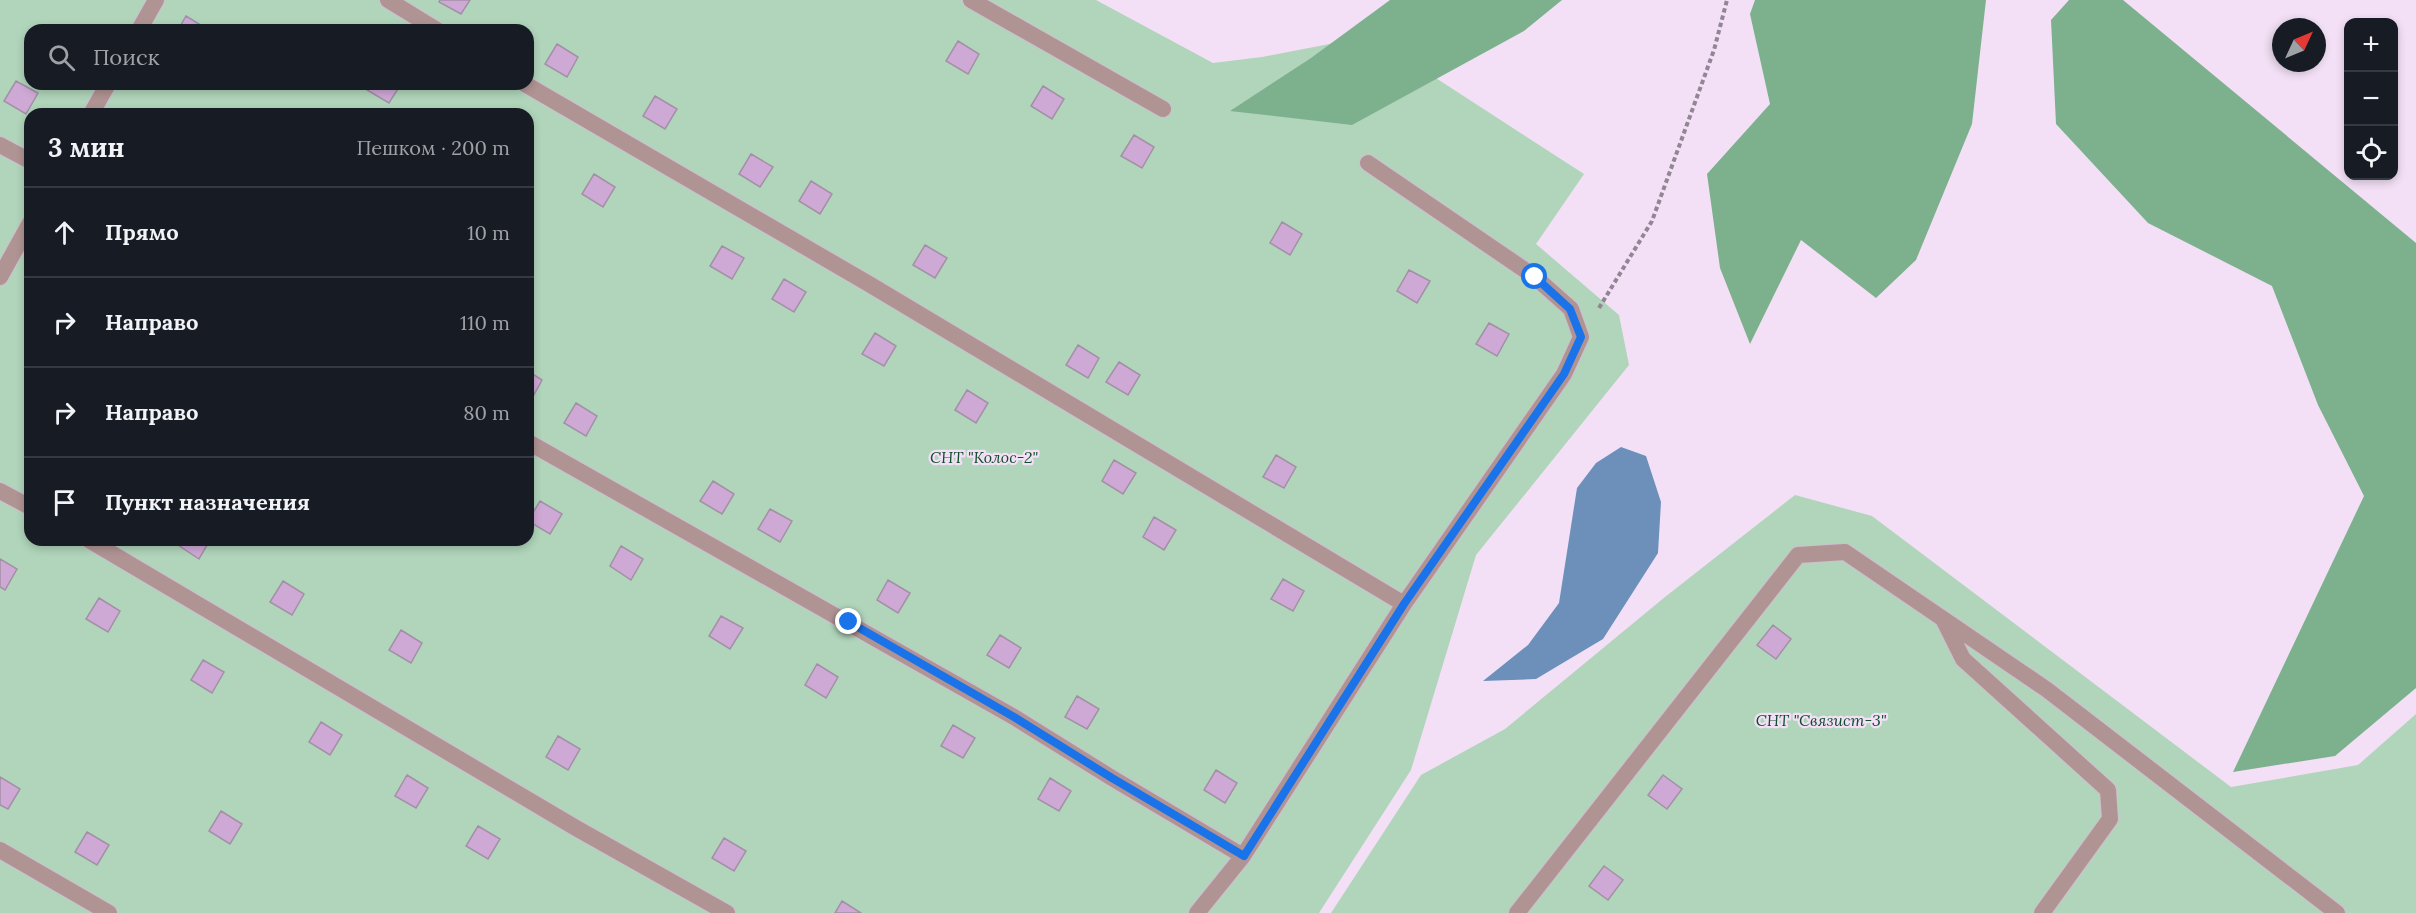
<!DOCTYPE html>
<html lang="ru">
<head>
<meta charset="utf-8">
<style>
	:root { --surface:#171b24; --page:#242831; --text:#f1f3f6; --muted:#9ea1a6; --line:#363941 }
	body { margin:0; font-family:Lora,serif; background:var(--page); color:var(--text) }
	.controls { position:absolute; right:18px; top:18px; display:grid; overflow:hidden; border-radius:12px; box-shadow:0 3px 9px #0003 }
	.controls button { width:54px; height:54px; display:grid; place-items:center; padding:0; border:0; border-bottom:2px solid var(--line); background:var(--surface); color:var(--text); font:30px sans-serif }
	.compass { position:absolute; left:2272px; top:18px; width:54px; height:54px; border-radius:50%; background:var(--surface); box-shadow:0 3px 9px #0003; rotate:46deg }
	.stop { position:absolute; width:18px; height:18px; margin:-14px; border:4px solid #1a73e8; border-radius:50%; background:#fff }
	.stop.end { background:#1a73e8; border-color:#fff; box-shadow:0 2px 6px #0008 }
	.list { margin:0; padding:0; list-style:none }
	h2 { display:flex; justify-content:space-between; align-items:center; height:78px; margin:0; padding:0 24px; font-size:26px }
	h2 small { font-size:20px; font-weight:400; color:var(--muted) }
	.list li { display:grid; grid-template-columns:39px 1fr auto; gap:18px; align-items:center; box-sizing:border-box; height:90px; padding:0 24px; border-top:2px solid var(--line) }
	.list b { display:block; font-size:22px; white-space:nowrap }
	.list em { font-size:20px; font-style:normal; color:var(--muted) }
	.icon { flex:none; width:33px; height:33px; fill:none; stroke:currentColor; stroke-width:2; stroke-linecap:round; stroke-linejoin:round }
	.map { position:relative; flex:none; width:2416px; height:913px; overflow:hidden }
	.search { position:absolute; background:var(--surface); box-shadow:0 3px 9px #0003; left:24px; top:24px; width:510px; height:66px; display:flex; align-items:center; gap:15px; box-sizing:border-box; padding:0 21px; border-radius:18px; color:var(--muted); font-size:22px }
	.panel { position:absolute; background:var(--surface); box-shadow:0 3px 9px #0003; left:24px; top:108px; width:510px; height:438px; border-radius:18px }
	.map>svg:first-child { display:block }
	.green { fill:#b0d5bb; fill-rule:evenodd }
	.forest { fill:#7db18e }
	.water { fill:#6c90ba }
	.building { fill:#cfa9d5; stroke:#a290a5; stroke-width:1.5 }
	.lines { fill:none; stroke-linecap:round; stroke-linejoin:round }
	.service-casing { stroke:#cfbed2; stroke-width:18 }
	.path { stroke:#928594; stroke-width:4; stroke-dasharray:4.5 3; stroke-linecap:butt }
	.service { stroke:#b09493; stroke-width:16 }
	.route { stroke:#1a73e8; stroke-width:8 }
	.labels { text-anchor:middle; stroke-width:4.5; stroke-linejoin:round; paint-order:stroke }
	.park-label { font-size:16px; font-style:italic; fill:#104d2c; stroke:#f3e0f6 }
</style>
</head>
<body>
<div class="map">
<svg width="2416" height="913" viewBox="0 0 2416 913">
	<rect width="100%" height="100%" fill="#f3e0f6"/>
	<path class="green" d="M 0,0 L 1096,0 L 1213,63 L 1262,57 L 1371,36 L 1584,174 L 1536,244 L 1619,315 L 1629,365 L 1476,555 L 1411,770 L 1319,913 L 0,913 ZM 30,30 L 528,30 L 528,84 L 30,84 ZM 30,114 L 528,114 L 528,540 L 30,540 Z
		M 1795,495 L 1872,516 L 2231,787 L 2358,765 L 2416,714 L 2416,913 L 1331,913 L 1421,775 L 1505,729 L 1665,597 Z"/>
	<path class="forest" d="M 1390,0 L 1562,0 L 1524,31 L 1352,125 L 1230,111 L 1311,58 Z
		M 1755,0 L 1986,0 L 1972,124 L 1916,260 L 1876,298 L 1801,240 L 1750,344 L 1720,268 L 1707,174 L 1770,104 L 1750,14 Z
		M 2069,0 L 2123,0 L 2416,243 L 2416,688 L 2335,756 L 2233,772 L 2364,496 L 2318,405 L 2272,286 L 2148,223 L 2056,124 L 2051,20 Z"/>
	<path class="water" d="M 1621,447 L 1646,456 L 1661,502 L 1658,553 L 1603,639 L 1536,679 L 1483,681 L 1528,645 L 1559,603 L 1577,488 L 1596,463 Z"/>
	<path class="building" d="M 440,0 L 470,0 L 461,14 L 439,2 Z
		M 186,16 L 207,29 L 207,30 L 178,30 Z
		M 958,41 L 979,54 L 968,74 L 946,61 Z
		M 557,44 L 578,57 L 567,77 L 545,64 Z
		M 16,81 L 38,93 L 26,114 L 4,101 Z
		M 371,84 L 401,84 L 389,103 L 367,90 Z
		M 1043,86 L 1064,99 L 1052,119 L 1031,106 Z
		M 655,96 L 677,109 L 665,129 L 643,116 Z
		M 1134,135 L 1154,147 L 1142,168 L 1121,156 Z
		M 751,154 L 773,167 L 760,187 L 739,174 Z
		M 594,174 L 615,187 L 603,207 L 582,194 Z
		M 811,181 L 832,194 L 820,214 L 799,201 Z
		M 1282,222 L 1302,234 L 1290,255 L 1270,243 Z
		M 925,245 L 947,258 L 935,278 L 913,265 Z
		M 722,246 L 744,258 L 732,279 L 710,266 Z
		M 1409,270 L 1430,281 L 1417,303 L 1397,291 Z
		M 784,279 L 806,292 L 794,312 L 772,299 Z
		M 1489,323 L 1509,334 L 1497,356 L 1476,344 Z
		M 875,333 L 896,346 L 884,366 L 862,354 Z
		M 1078,345 L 1099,358 L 1088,378 L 1066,365 Z
		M 1119,362 L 1140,375 L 1128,395 L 1106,382 Z
		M 528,371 L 542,380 L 531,400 L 528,399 Z
		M 967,390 L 988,403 L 976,423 L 955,410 Z
		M 576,403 L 597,416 L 586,436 L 564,423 Z
		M 1276,455 L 1296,467 L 1284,488 L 1263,477 Z
		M 1114,460 L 1136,473 L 1123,494 L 1102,481 Z
		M 713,481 L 734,494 L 722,514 L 700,501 Z
		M 540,501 L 562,514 L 550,534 L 528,521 Z
		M 770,509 L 792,521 L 780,542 L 758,529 Z
		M 1154,517 L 1176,530 L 1164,550 L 1143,537 Z
		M 181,540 L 210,540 L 199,559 L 178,545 Z
		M 621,546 L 643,559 L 631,580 L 610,566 Z
		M 0,559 L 17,569 L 5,590 L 0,587 Z
		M 1283,579 L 1304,591 L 1293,611 L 1271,599 Z
		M 888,580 L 910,593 L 898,613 L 877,600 Z
		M 283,581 L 304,594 L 292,615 L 270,602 Z
		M 99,598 L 120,611 L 108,632 L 86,619 Z
		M 721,616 L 743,628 L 730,649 L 709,636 Z
		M 1773,625 L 1791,639 L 1776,659 L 1757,645 Z
		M 401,630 L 422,643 L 411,663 L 389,650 Z
		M 1000,635 L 1021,648 L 1009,668 L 987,655 Z
		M 203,660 L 224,672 L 212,693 L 191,680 Z
		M 817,664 L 838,677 L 826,698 L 805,685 Z
		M 1077,696 L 1099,709 L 1087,729 L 1065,717 Z
		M 321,722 L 342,735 L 330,755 L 309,742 Z
		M 953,725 L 975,738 L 963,758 L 941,746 Z
		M 558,736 L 580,749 L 568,770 L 546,757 Z
		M 1216,770 L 1237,783 L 1225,803 L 1204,790 Z
		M 407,775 L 428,788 L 416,808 L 395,796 Z
		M 1663,775 L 1682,789 L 1667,809 L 1648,795 Z
		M 0,777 L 20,789 L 8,809 L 0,805 Z
		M 1050,778 L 1071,791 L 1059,811 L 1038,799 Z
		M 221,811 L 242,824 L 230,844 L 209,831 Z
		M 478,826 L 500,839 L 488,859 L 466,846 Z
		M 87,832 L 109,845 L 97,865 L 75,852 Z
		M 724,838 L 746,851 L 734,871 L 712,858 Z
		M 1604,866 L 1623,880 L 1608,900 L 1589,886 Z
		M 842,901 L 861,913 L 835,913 Z"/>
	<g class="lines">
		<g class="service-casing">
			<path id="service" d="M 388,0 L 437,30
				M 971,0 L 1163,109
				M 139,30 L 156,0
				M 525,84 L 869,284 L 1404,604
				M 91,114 L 108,84
				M 0,145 L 30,161
				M 0,277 L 30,223
				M 528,442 L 1014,717 L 1112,778 L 1243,856
				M 0,491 L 30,507
				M 89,540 L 576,828 L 727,913
				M 1944,621 L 1963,659 L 2108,790 L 2110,819 L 2042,913
				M 0,850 L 109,913
				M 1197,913 L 1243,856 L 1404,604 L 1564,374 L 1581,337 L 1571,309 L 1535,277 L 1368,163
				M 1517,913 L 1798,555 L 1845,552 L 2046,689 L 2337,913"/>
		</g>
		<path class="path" d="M 1599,308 L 1652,221 L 1714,50 L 1727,0"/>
		<use href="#service" class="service"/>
	</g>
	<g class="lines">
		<path class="route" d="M 849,622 L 1014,717 L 1112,778 L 1244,856 L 1404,604 L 1564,374 L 1581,337 L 1570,309 L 1535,277"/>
	</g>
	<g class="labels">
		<g class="park-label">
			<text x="984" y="463">СНТ "Колос-2"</text>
			<text x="1821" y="726">СНТ "Связист-3"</text>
		</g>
	</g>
</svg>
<div class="controls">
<button>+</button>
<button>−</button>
<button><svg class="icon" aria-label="locate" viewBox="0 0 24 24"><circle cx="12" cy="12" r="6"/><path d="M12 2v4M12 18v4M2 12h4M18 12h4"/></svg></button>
</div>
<svg class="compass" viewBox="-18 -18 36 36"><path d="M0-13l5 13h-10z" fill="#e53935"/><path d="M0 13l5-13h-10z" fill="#9ea1a6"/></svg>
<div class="stop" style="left:1535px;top:277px"></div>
<div class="stop end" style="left:849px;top:622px"></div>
<div class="search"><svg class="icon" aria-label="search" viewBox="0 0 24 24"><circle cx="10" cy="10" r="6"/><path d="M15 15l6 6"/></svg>Поиск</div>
<section class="panel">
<h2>3 мин<small>Пешком · 200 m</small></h2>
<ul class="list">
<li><svg class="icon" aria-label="ahead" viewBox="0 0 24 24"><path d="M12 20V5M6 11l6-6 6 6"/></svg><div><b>Прямо</b></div><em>10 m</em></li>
<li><svg class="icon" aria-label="right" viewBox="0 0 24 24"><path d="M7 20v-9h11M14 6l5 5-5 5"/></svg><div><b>Направо</b></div><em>110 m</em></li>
<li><svg class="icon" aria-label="right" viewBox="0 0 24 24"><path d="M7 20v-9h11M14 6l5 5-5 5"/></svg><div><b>Направо</b></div><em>80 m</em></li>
<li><svg class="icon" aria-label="arrive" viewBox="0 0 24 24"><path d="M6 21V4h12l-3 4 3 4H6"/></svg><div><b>Пункт назначения</b></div></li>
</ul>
</section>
</div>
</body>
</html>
